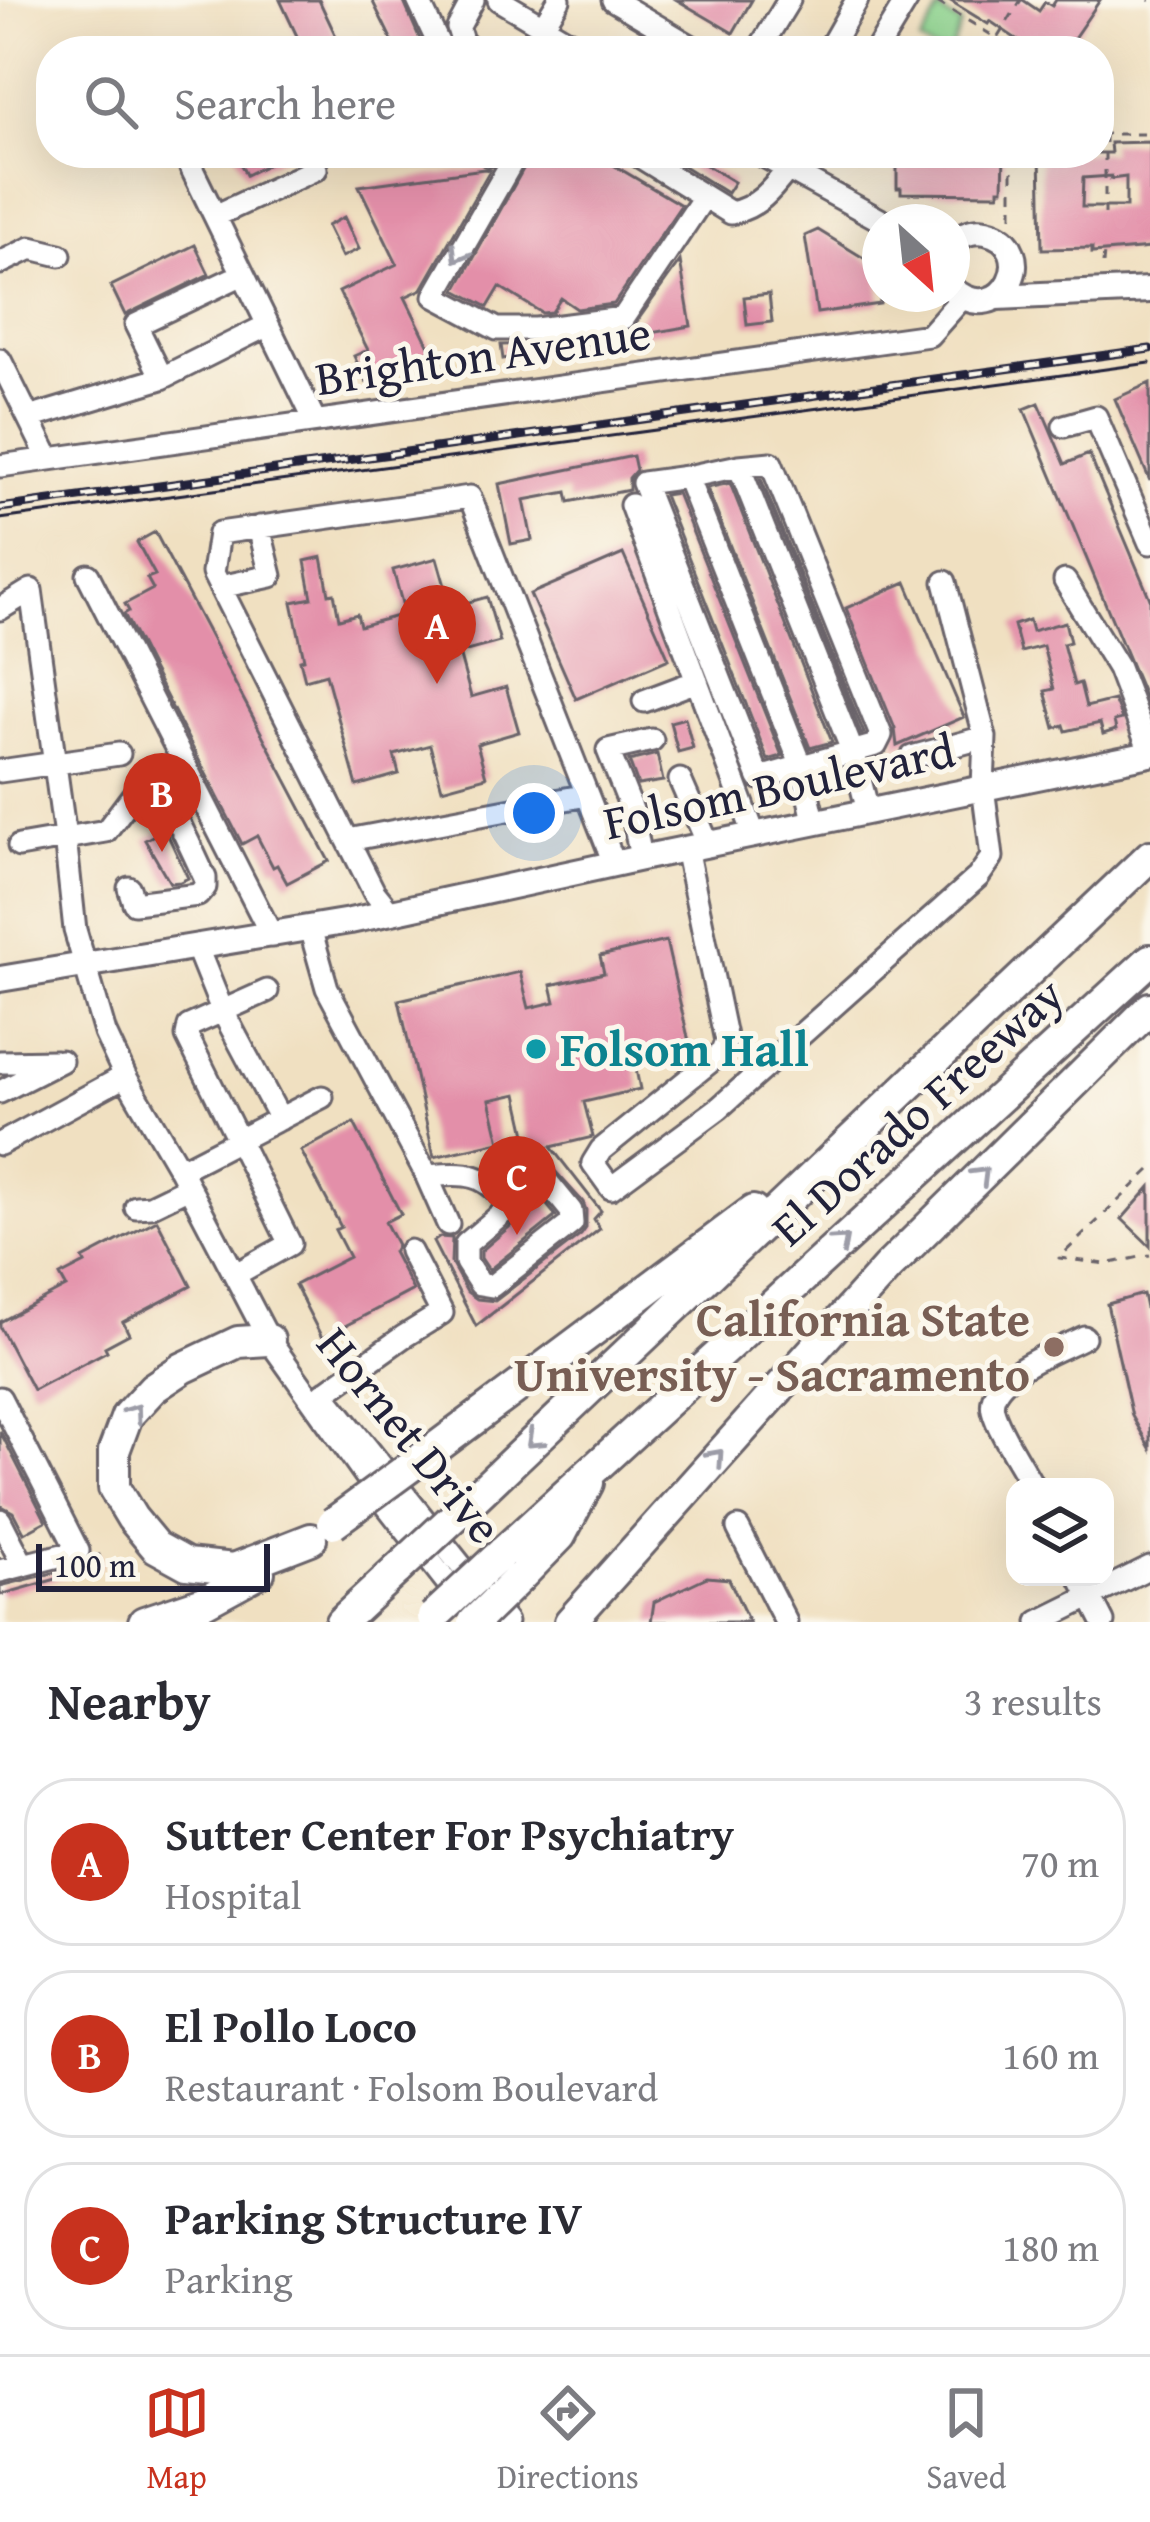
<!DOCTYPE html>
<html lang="en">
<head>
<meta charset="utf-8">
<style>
	:root { --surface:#fff; --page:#f7f7f7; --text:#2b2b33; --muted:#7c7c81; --line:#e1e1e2; --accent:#c8321e }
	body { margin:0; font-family:"Gentium Book Plus",serif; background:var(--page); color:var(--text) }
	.controls { position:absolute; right:36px; bottom:36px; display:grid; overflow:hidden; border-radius:24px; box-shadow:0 12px 48px #0002 }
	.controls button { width:108px; height:108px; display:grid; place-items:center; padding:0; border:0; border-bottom:3px solid var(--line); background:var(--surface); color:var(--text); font:60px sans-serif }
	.compass { position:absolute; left:862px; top:204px; width:108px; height:108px; border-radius:50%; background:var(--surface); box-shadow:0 12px 48px #0002; rotate:153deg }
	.scale { position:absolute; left:36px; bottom:30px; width:234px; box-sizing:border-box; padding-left:12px; border:6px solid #22223b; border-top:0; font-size:33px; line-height:42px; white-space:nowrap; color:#22223b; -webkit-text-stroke:9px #fbf7ec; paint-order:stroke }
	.you { position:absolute; left:534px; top:813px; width:42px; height:42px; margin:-30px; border:9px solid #fff; border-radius:50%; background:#1a73e8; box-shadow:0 0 0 18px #1a73e833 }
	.badge { display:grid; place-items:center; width:78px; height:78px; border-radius:50%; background:var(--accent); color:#fff; font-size:39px; font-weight:700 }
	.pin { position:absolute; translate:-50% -99px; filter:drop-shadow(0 3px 6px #0008) }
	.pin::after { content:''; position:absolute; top:63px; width:42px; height:36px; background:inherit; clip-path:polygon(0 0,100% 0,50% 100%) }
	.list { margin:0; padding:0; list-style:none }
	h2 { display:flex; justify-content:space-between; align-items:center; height:156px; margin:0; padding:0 48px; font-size:51px }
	h2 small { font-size:39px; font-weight:400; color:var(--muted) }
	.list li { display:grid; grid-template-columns:78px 1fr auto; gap:36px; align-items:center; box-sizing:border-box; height:168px; margin:0 24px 24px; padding:0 24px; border:3px solid var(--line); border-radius:48px }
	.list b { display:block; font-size:45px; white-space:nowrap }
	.list p { margin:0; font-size:39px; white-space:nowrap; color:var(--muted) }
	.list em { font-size:39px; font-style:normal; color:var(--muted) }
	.icon { flex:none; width:66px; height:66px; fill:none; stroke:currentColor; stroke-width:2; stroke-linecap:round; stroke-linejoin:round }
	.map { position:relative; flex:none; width:1150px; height:1622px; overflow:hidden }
	.search { position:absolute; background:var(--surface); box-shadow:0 12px 48px #0002; left:36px; right:36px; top:36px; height:132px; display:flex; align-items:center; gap:30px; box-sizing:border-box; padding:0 42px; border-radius:48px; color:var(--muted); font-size:45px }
	.sheet { height:732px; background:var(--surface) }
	nav { display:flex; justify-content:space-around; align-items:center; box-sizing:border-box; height:168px; border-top:3px solid var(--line); background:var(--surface); font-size:33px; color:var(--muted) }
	nav a { display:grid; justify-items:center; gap:6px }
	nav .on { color:var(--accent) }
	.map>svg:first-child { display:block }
	.green { fill:#8bd28c; stroke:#567a64; stroke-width:3 }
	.building { fill:#e38fa9; fill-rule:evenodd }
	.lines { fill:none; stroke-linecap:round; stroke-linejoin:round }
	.minor-casing { stroke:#6a646a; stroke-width:27 }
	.major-casing { stroke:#6a646a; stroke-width:30 }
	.highway-casing { stroke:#6a646a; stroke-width:36 }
	.path { stroke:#6a646a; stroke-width:3; stroke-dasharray:9 9; stroke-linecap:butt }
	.minor { stroke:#fff; stroke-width:21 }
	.major { stroke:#fff; stroke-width:24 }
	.highway { stroke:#fff; stroke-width:30 }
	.tram { stroke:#22223b; stroke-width:3 }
	.rail-casing { stroke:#22223b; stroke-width:9 }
	.rail { stroke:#fbf7ec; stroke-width:4.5; stroke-dasharray:14; stroke-linecap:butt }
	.highway-bridge-casing { stroke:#6a646a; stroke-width:36; stroke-linecap:butt }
	.highway-bridge { stroke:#fff; stroke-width:30 }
	.oneway { stroke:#9c9ca7 }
	.culture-dot { fill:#0f9aa8; stroke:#fbf7ec; stroke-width:4.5 }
	.education-dot { fill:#8d6e63; stroke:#fbf7ec; stroke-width:4.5 }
	.labels { text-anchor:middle; stroke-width:10; stroke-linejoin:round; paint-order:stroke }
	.street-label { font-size:48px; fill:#22223b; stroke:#fbf7ec }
	.culture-label { font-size:48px; font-weight:bold; fill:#0d838f; stroke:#fbf7ec; text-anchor:start }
	.education-label { font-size:48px; font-weight:bold; fill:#785e54; stroke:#fbf7ec; text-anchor:end }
</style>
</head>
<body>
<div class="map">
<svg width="1150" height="1622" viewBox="0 0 1150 1622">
	<rect width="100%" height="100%" fill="#fbf7ec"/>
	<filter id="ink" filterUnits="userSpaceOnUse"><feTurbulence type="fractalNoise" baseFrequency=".00833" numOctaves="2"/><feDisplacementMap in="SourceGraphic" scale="24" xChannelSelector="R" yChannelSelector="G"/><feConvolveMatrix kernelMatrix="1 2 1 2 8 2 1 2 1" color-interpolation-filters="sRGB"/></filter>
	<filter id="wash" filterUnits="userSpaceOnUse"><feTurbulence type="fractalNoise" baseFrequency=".004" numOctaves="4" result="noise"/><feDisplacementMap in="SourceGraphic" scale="48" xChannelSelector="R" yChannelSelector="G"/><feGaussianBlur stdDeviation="2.7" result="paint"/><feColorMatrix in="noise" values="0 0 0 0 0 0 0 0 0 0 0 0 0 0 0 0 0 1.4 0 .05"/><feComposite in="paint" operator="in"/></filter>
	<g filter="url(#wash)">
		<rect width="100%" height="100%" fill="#f0e0c1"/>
		<path class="green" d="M 939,10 L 961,25 L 951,51 L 936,51 L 920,43 Z"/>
		<g id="blocks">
			<path class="building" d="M 280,0 L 319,0 L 343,51 L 304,51 Z
				M 372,0 L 403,0 L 425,51 L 397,51 Z
				M 677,0 L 752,0 L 733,33 Z
				M 949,0 L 1023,0 L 1039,11 L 1045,2 L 1052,6 L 1056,0 L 1100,0 L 1065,51 L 1034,51 L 990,21 L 988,24 Z
				M 1150,142 L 1150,248 L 1092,253 L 1092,248 L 1042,249 L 1040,153 L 1111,153 L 1110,143 ZM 1111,176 L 1111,179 L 1126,177 L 1126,207 L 1082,207 L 1083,178 Z
				M 235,153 L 291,153 L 246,175 Z
				M 532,153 L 593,153 L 681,205 L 614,304 L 577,309 L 561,298 L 552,312 L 542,313 L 500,287 L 488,307 L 456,290 Z
				M 663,153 L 686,153 L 734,182 L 727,193 Z
				M 897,153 L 1004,153 L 1003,189 L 999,189 L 999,194 L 901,193 L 901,188 L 897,188 Z
				M 484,169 L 490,170 L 422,289 L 405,297 L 431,350 L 366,382 L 354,356 L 368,350 L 339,292 L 397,264 L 359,186 Z
				M 344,217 L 359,249 L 342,257 L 327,226 Z
				M 818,230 L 880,268 L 880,304 L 817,313 L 805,236 Z
				M 195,245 L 209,274 L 125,315 L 111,286 Z
				M 680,261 L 691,326 L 503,359 L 501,345 L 538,344 L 630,331 Z
				M 769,294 L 772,322 L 747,325 L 744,297 Z
				M 1150,383 L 1150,481 L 1115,399 Z
				M 1039,403 L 1065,464 L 1089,454 L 1150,599 L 1150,710 L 1024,409 Z
				M 633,456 L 636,470 L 629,478 L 629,490 L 569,502 L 567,492 L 524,500 L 532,540 L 511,544 L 499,484 Z
				M 760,479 L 761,479 L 864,733 L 861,734 Z
				M 730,483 L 832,742 L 810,748 L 707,488 Z
				M 677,493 L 782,756 L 768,760 L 664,495 Z
				M 155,532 L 329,861 L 287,883 L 277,865 L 273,867 L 257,836 L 242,844 L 124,614 L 129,611 L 125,604 L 153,589 L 147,578 L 155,575 L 137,542 Z
				M 623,554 L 669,659 L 576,699 L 530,594 Z
				M 322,557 L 329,594 L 334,593 L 339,619 L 357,614 L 360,626 L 405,614 L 393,570 L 437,558 L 451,607 L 487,597 L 500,642 L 459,653 L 471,697 L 506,687 L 519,732 L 477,744 L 486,777 L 442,789 L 430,745 L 394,755 L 399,774 L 357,786 L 326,674 L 305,680 L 300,660 L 304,659 L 292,602 L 312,598 L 305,561 Z
				M 906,582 L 964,717 L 897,746 L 895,729 L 846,608 Z
				M 1029,620 L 1032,631 L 1065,622 L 1070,642 L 1063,644 L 1074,685 L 1080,683 L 1086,707 L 1114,700 L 1122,719 L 1114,721 L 1116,730 L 1103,734 L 1100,723 L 1066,731 L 1064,725 L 1055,728 L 1045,691 L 1054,689 L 1043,646 L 1021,652 L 1014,625 Z
				M 685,718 L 693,748 L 678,752 L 670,722 Z
				M 657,754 L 663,781 L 638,785 L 629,761 Z
				M 165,829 L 188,878 L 180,882 L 170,883 L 145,840 Z
				M 666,941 L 689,1042 L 633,1055 L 640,1089 L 584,1102 L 593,1137 L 551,1147 L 601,1211 L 594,1219 L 600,1229 L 476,1326 L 433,1242 L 440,1237 L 452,1238 L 451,1263 L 467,1292 L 477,1299 L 495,1301 L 581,1235 L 586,1228 L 586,1210 L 583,1202 L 554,1170 L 535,1169 L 512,1185 L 510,1183 L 533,1165 L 517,1094 L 490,1100 L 500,1142 L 434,1157 L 399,1000 L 520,972 L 529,1008 L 555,1002 L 551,985 L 604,973 L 600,956 Z
				M 354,1123 L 401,1214 L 385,1222 L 397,1245 L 393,1252 L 413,1290 L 322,1338 L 295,1285 L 349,1257 L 335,1230 L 341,1227 L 301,1151 Z
				M 1150,1187 L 1150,1246 L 1122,1219 Z
				M 542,1199 L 556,1216 L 489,1270 L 481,1258 L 481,1251 Z
				M 157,1220 L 191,1286 L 123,1322 L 129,1334 L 105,1347 L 107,1351 L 33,1390 L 0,1327 L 0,1322 L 66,1287 L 60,1276 L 85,1263 L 83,1259 Z
				M 1143,1294 L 1150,1328 L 1150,1448 L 1132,1416 L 1107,1304 Z
				M 0,1431 L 46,1521 L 24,1533 L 13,1512 L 0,1505 Z
				M 99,1555 L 102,1566 L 0,1595 L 0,1586 L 82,1566 L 91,1557 Z
				M 707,1577 L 729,1579 L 749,1622 L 651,1622 L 654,1602 Z"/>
		</g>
	</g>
	<g filter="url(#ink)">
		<use href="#blocks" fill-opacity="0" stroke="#6a646a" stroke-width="3"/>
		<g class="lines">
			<g class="minor-casing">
				<path id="minor" d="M 418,0 L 442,51
					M 499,0 L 585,51
					M 613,0 L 699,51
					M 543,26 L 559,0
					M 472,51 L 462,41 L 458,28 L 473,0
					M 758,51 L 789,0
					M 828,51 L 857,0
					M 876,51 L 907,0
					M 184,153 L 315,421
					M 488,153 L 489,155
					M 517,153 L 435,296 L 497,329 L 536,329 L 623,318 L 704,197
					M 634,153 L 731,213 C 758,207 771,191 787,170
					M 758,153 L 884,222
					M 215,216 L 316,169
					M 0,263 L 31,248 L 60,255
					M 243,274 L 136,325 L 162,378 L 268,325
					M 0,360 L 49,459
					M 29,418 L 162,378
					M 1064,426 L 1096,417 L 1150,543
					M 0,466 L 929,335 L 962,298
					M 687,477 L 643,483 L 759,778 L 876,745 L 881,735 L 771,463 L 739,466
					M 631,505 L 754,834
					M 88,575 L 272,936
					M 1065,581 L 1118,668 L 1150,752
					M 945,582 L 985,737
					M 220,587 L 271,576 L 259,527
					M 0,609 L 31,590 L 65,837 L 75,930 L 105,1033 L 125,1076 L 180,1170 L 269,1340 L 387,1506 L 463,1603
					M 644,701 L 697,681
					M 0,771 L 119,754
					M 680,780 L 708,844
					M 814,821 L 802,767 L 687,477 L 739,466 L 853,753 L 868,811
					M 348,840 L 587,795
					M 19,846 L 106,831 L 137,790 C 142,790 151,788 157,790 C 168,795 198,863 205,878 L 205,887 L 198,895 L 134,903 L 129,888
					M 686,848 L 726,1041 L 722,1052 L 601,1150 L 593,1163 L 611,1188 L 719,1108 L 978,877 L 992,857 L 983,787 L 985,737 L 912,757
					M 641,858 L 632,810 L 608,750 L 652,740
					M 390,912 L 374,892 L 213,573 L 219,533 L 470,497 L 614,863
					M 310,928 L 327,988 L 424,1170 L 448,1224
					M 197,948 L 222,1010 L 280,1119
					M 0,1062 L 55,1061
					M 0,1092 L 61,1061
					M 0,1144 L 125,1076
					M 180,1170 L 322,1097
					M 427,1176 C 467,1173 484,1171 510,1206
					M 537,1184 L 549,1184 L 571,1211 L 572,1223 L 492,1286 L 480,1284 L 466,1262 L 466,1244 Z
					M 136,1207 L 150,1206 L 189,1187
					M 236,1274 L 290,1244 L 187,1036 L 189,1026 L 267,991
					M 323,1394 L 403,1337 L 442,1313 L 410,1251
					M 324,1394 L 506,1622
					M 0,1398 L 78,1551 L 0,1571
					M 1033,1487 C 1023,1467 998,1431 993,1410 C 985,1375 1060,1350 1084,1337
					M 0,1520 L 23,1565
					M 738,1528 L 786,1622
					M 1080,1577 L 1103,1622
					M 1039,1622 L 1150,1567"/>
			</g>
			<g class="major-casing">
				<path id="major" d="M 952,244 C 962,234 972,229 986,232 C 1043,245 1003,333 952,289
					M 997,297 L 1150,290
					M 0,979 L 350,921 L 641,858 L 1150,754"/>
			</g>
			<g class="highway-casing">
				<path id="highway" d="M 269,1340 L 238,1342 L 183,1368 L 153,1388 L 127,1416 L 114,1451 L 114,1488 L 132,1518 L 156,1547 L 187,1564 L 234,1569 L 311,1539
					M 437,1447 L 753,1211
					M 466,1506 L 1150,856
					M 502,1553 L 1150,960
					M 519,1578 L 560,1536 L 588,1483
					M 144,1622 L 204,1602 L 259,1572
					M 341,1622 L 398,1569
					M 570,1622 L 887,1268 L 1150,1008"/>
			</g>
			<path class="path" d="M 1149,0 L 1150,1
				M 937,2 L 1013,48
				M 998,37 L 1021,0
				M 1099,134 L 1150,134
				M 1105,134 L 1105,214
				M 1012,153 L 1012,223
				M 1103,264 L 1104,252
				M 1150,1170 L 1059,1258 L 1106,1264 L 1150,1255"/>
			<use href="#minor" class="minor"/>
			<use href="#major" class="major"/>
			<use href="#highway" class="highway"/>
			<path class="tram" d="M 0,519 L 1150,363"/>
			<g class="rail-casing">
				<path id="rail" d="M 0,508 L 1150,349"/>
			</g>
			<use href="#rail" class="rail"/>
			<g class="highway-bridge-casing">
				<path id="highway-bridge" d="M 333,1523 L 437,1447
					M 398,1569 L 466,1506
					M 433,1617 L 502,1553
					M 474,1622 L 519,1578"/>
			</g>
			<use href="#highway-bridge" class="highway-bridge"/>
		</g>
		<defs><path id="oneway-chevron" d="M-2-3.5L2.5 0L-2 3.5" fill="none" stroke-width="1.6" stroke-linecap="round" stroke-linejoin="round" transform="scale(3)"/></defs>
		<g class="oneway">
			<use href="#oneway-chevron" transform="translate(459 254) rotate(120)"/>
			<use href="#oneway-chevron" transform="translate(981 1175) rotate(-45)"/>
			<use href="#oneway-chevron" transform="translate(841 1242) rotate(-42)"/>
			<use href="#oneway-chevron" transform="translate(134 1412) rotate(-54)"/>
			<use href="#oneway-chevron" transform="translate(534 1440) rotate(137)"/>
			<use href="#oneway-chevron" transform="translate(716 1457) rotate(-48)"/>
		</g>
	</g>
	<circle class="culture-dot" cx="536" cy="1049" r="12"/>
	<circle class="education-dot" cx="1054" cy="1347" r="12"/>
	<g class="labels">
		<g class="street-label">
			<text transform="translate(483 355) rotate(-8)" y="17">Brighton Avenue</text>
			<text transform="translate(779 786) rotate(-12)" y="17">Folsom Boulevard</text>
			<text transform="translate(917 1111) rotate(-42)" y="17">El Dorado Freeway</text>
			<text transform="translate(410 1435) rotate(51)" y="17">Hornet Drive</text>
		</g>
		<g class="culture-label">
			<text x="560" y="1066">Folsom Hall</text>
		</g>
		<g class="education-label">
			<text x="1030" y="1336">California State<tspan x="1030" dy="55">University - Sacramento</tspan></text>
		</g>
	</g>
</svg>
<div class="controls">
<button><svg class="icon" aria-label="layers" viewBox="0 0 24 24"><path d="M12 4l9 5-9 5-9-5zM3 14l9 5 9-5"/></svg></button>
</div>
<svg class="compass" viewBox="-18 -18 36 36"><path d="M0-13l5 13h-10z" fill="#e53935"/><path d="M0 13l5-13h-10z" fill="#7c7c81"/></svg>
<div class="scale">100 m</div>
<div class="you"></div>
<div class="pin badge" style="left:437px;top:684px">A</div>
<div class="pin badge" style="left:162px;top:852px">B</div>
<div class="pin badge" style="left:517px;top:1235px">C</div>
<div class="search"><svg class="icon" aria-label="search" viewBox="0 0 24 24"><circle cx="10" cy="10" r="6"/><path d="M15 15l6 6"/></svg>Search here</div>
</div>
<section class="sheet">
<h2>Nearby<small>3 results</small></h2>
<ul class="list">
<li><span class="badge">A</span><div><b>Sutter Center For Psychiatry</b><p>Hospital</p></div><em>70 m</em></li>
<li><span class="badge">B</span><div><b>El Pollo Loco</b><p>Restaurant · Folsom Boulevard</p></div><em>160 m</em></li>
<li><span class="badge">C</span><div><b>Parking Structure IV</b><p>Parking</p></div><em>180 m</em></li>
</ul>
</section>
<nav>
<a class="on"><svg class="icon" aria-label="map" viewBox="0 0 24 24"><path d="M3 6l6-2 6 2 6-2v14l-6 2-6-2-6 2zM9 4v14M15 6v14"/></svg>Map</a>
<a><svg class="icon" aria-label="directions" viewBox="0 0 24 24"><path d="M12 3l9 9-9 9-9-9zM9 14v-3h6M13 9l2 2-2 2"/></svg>Directions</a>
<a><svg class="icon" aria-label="saved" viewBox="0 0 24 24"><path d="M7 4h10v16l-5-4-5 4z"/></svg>Saved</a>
</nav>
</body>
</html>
